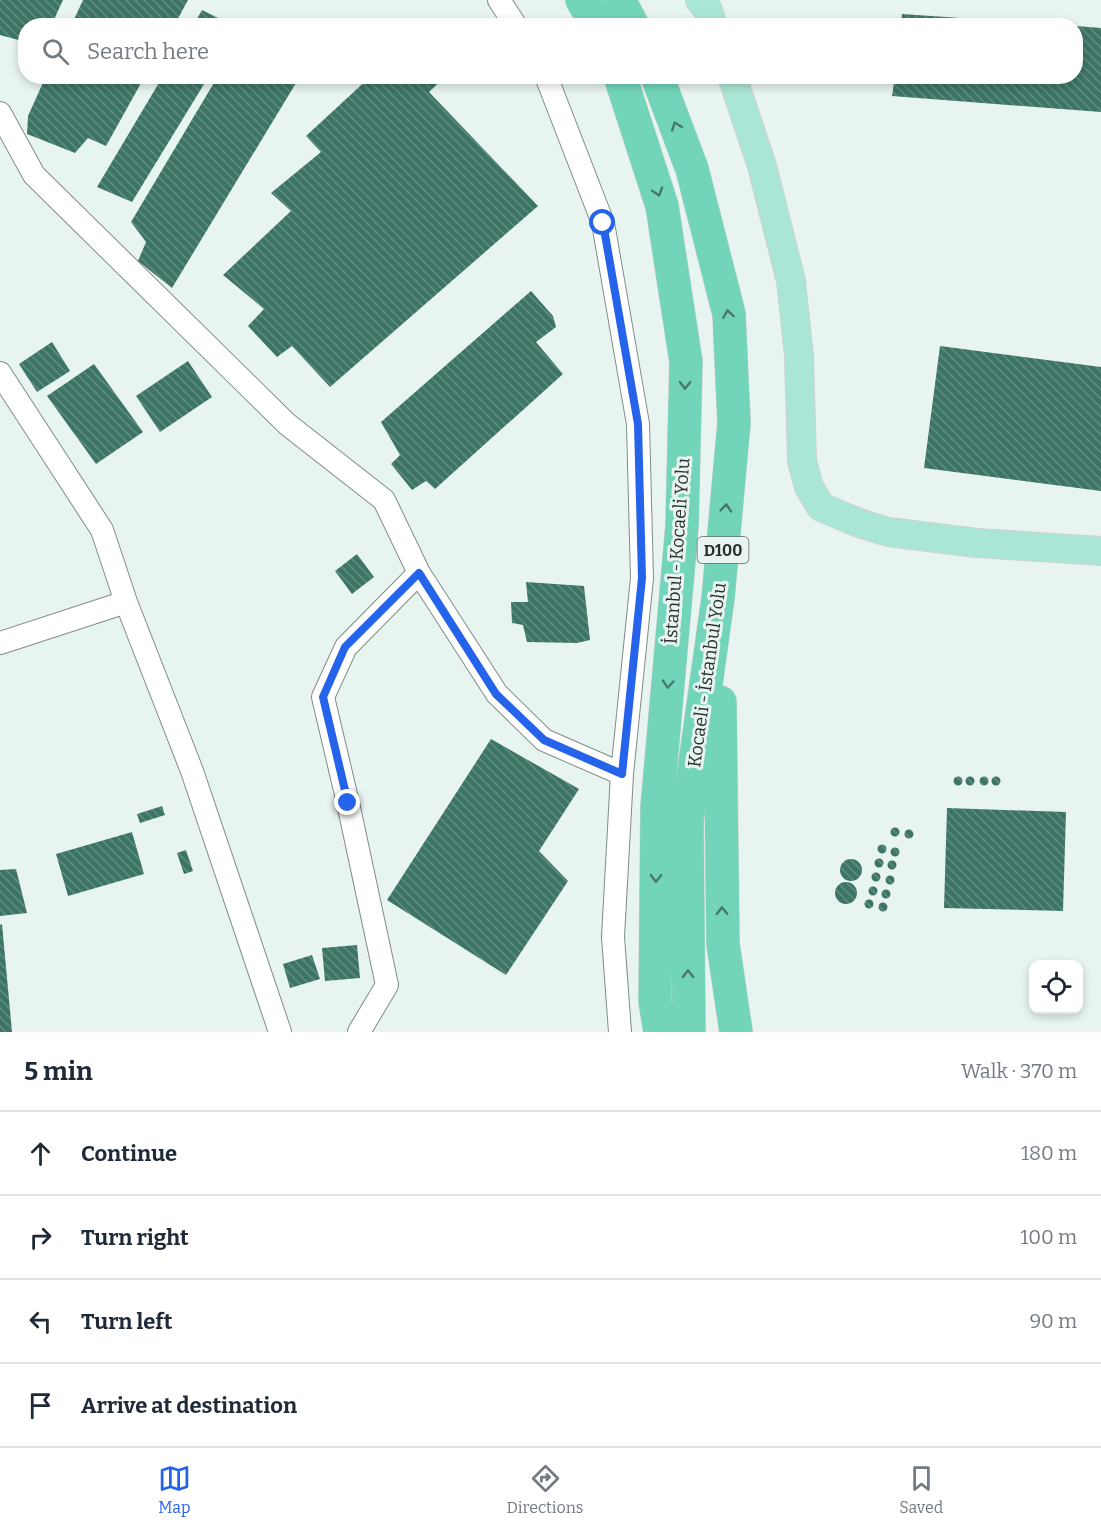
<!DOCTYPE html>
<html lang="en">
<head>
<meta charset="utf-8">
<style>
	:root { --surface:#fff; --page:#f2f2f3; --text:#1f2937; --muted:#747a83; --line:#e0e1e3; --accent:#2563eb }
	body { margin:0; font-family:Bitter,serif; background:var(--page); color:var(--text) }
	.controls { position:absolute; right:18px; bottom:18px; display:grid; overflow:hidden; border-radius:12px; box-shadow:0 3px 9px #0003 }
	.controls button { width:54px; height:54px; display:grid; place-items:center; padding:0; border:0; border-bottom:2px solid var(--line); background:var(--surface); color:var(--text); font:30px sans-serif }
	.stop { position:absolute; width:18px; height:18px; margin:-14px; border:4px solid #2563eb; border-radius:50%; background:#fff }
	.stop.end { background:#2563eb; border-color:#fff; box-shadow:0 2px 6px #0008 }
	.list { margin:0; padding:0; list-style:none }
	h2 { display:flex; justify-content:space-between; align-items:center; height:78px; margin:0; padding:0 24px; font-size:26px }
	h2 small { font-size:20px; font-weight:400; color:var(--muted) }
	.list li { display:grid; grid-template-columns:39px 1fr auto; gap:18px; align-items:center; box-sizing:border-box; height:84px; padding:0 24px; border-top:2px solid var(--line) }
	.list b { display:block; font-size:22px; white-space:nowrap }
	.list em { font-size:20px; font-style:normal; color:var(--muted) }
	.icon { flex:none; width:33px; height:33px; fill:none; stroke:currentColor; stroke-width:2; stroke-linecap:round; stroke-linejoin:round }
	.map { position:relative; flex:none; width:1101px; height:1032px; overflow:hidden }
	.search { position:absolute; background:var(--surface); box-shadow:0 3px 9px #0003; left:18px; right:18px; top:18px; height:66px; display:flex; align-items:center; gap:15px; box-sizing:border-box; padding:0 21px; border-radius:24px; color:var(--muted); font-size:22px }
	.sheet { height:414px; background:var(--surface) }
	nav { display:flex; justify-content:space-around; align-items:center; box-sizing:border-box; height:84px; border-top:2px solid var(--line); background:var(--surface); font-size:16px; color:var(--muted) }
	nav a { display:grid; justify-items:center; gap:3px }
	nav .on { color:var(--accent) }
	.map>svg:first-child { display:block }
	.building { fill:url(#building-back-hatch) }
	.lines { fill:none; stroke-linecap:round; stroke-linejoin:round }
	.minor-casing { stroke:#818c88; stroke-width:24 }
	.major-casing { stroke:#d0d1d1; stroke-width:30 }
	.highway-casing { stroke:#d0d1d1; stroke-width:34 }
	.minor { stroke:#fff; stroke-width:22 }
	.major { stroke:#aae6d6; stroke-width:28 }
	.highway { stroke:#72d5ba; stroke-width:33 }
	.oneway { stroke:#4a796c }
	.route { stroke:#2563eb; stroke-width:8 }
	.labels { text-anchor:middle; stroke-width:6; stroke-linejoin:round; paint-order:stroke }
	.shield { fill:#e8f4f0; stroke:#636968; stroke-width:1.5 }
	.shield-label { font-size:16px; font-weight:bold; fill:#2a2e2d }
	.street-label { font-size:18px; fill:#2a2e2d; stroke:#e8f4f0 }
</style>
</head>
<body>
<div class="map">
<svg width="1101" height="1032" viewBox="0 0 1101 1032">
	<defs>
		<pattern id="building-back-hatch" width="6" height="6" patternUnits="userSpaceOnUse" patternTransform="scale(1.5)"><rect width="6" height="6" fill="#3c7566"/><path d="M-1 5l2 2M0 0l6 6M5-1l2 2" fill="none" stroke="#638c81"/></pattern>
	</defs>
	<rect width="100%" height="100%" fill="#e8f4f0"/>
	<path class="building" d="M 0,0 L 63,0 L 51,26 L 26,26 L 26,42 L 0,35 Z
		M 83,0 L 188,0 L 174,26 L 71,26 Z
		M 202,10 L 234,26 L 193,26 Z
		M 902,14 L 1047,24 L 1047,26 L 901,26 Z
		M 1076,26 L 1101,28 L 1101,112 L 892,96 L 895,76 L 1076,76 Z
		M 46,76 L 145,76 L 106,146 L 88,138 L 75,153 L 27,134 L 28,116 Z
		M 163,76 L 209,76 L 132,202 L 97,187 Z
		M 218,76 L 297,76 L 299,78 L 172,288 L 138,261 L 146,242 L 131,222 Z
		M 371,76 L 446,76 L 429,92 L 538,206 L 330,387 L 292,346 L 277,357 L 248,326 L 264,309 L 223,275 L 291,211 L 271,193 L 321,152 L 306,136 Z
		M 531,291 L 553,316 L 556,327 L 536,342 L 563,374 L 435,489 L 426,481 L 412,490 L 391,464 L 400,455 L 381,422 Z
		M 52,342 L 70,371 L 37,392 L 19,364 Z
		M 940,346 L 1101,367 L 1101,491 L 924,468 Z
		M 188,361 L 212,397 L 160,432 L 136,396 Z
		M 94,364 L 143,432 L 96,464 L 47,396 Z
		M 357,554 L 374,577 L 352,594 L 335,571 Z
		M 526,582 L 584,586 L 590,640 L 577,643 L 527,642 L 523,625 L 512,623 L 511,602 L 528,602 Z
		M 491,739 L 579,789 L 539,851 L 568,881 L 506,975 L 387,900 Z
		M965.5 781a4.5 4.5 0 1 1 9 0a4.5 4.5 0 1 1-9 0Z
		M953.5 781a4.5 4.5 0 1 1 9 0a4.5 4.5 0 1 1-9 0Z
		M991.5 781a4.5 4.5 0 1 1 9 0a4.5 4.5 0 1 1-9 0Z
		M979.5 781a4.5 4.5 0 1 1 9 0a4.5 4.5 0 1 1-9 0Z
		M 162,806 L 165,815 L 140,823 L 137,814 Z
		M 947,808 L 1066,812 L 1063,911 L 944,908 Z
		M890.5 832a4.5 4.5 0 1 1 9 0a4.5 4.5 0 1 1-9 0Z
		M904.5 834a4.5 4.5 0 1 1 9 0a4.5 4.5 0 1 1-9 0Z
		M 132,832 L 144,874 L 68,896 L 56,854 Z
		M877.5 849a4.5 4.5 0 1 1 9 0a4.5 4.5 0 1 1-9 0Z
		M890.5 852a4.5 4.5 0 1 1 9 0a4.5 4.5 0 1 1-9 0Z
		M 186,850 L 193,871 L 184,874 L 177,853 Z
		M874.5 863a4.5 4.5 0 1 1 9 0a4.5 4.5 0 1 1-9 0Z
		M840 870a11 11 0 1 1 22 0a11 11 0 1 1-22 0Z
		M887.5 865a4.5 4.5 0 1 1 9 0a4.5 4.5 0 1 1-9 0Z
		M 16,869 L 27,913 L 0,916 L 0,870 Z
		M871.5 877a4.5 4.5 0 1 1 9 0a4.5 4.5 0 1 1-9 0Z
		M885.5 880a4.5 4.5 0 1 1 9 0a4.5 4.5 0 1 1-9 0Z
		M835 893a11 11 0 1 1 22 0a11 11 0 1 1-22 0Z
		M868.5 891a4.5 4.5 0 1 1 9 0a4.5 4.5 0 1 1-9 0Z
		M881.5 894a4.5 4.5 0 1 1 9 0a4.5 4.5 0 1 1-9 0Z
		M864.5 904a4.5 4.5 0 1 1 9 0a4.5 4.5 0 1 1-9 0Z
		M878.5 907a4.5 4.5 0 1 1 9 0a4.5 4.5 0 1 1-9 0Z
		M 2,924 L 12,1032 L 0,1032 L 0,925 Z
		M 357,945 L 360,978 L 325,981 L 322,948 Z
		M 312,955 L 320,979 L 290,988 L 283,964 Z"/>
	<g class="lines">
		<g class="minor-casing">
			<path id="minor" d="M 499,0 L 516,26
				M 546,76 L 603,223 L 638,424 L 642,578 L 622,774 L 613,937 L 620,1032
				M 0,113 L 34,175 L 287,424 L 384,500 L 419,573 L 497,694 L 544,740 L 622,774
				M 0,373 L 102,530 L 126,602 L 192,771 L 280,1032
				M 0,643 L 126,602
				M 359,1032 L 387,985 L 348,803 L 323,697 L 346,647 L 419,573"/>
		</g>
		<g class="major-casing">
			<path id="major" d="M 700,0 L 708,10 L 713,26
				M 732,76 L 762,166 L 791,281 L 799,356 L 802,461 L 809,487 L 821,507 L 859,523 L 888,532 L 977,543 L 1101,551"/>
		</g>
		<g class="highway-casing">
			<path id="highway" d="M 582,0 L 598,26
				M 619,0 L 633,26
				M 620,76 L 662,206 L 686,362 L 682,526 L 657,807 L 655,1001 L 660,1032
				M 657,76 L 692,169 L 729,314 L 734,423 L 718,598 L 687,820 L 689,1032
				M 720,702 L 723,944 L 736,1032"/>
		</g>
		<use href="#minor" class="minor"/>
		<use href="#major" class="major"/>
		<use href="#highway" class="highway"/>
	</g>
	<defs><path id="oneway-chevron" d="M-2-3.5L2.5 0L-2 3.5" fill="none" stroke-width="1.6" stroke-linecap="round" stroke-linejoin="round" transform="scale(1.5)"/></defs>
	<g class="oneway">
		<use href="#oneway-chevron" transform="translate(676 126) rotate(-110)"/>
		<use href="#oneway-chevron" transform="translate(658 192) rotate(72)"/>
		<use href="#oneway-chevron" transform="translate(728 314) rotate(-99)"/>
		<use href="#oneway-chevron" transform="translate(685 385) rotate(91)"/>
		<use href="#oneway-chevron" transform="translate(726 508) rotate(-85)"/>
		<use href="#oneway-chevron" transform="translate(668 684) rotate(95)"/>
		<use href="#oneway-chevron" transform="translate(656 878) rotate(91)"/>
		<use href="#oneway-chevron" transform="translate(722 911) rotate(-91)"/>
		<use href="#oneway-chevron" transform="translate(688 974) rotate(-91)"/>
	</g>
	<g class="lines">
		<path class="route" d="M 348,803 L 323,697 L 345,647 L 419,573 L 496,694 L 544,740 L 622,774 L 642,578 L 638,424 L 603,223"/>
	</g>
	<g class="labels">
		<rect class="shield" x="697.5" y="537" width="51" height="26" rx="4.5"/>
		<g class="shield-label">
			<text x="723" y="556">D100</text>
		</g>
		<g class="street-label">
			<text transform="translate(677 551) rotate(-86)" y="6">İstanbul - Kocaeli Yolu</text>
			<text transform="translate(707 675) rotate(-82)" y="6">Kocaeli - İstanbul Yolu</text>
		</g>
	</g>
</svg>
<div class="controls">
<button><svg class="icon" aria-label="locate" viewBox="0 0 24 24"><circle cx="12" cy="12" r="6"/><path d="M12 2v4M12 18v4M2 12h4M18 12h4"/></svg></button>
</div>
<div class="stop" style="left:603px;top:223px"></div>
<div class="stop end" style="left:348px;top:803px"></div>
<div class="search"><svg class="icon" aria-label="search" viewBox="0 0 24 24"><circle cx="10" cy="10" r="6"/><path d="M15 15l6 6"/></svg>Search here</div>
</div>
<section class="sheet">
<h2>5 min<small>Walk · 370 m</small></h2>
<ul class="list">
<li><svg class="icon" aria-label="ahead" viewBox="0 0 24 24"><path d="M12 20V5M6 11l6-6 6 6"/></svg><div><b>Continue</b></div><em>180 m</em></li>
<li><svg class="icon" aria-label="right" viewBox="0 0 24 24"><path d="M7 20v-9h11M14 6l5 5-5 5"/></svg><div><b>Turn right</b></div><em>100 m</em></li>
<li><svg class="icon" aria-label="left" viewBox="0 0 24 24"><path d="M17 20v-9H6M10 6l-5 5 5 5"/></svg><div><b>Turn left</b></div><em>90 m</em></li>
<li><svg class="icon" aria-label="arrive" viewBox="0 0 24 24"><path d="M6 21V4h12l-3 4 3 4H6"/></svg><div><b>Arrive at destination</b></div></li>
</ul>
</section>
<nav>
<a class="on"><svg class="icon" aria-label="map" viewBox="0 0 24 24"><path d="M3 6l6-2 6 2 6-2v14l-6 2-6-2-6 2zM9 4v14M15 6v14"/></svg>Map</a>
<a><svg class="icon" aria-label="directions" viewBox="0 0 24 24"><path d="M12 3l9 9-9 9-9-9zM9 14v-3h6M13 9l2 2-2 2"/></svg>Directions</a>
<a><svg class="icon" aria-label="saved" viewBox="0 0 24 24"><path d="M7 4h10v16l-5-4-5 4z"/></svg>Saved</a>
</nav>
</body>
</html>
